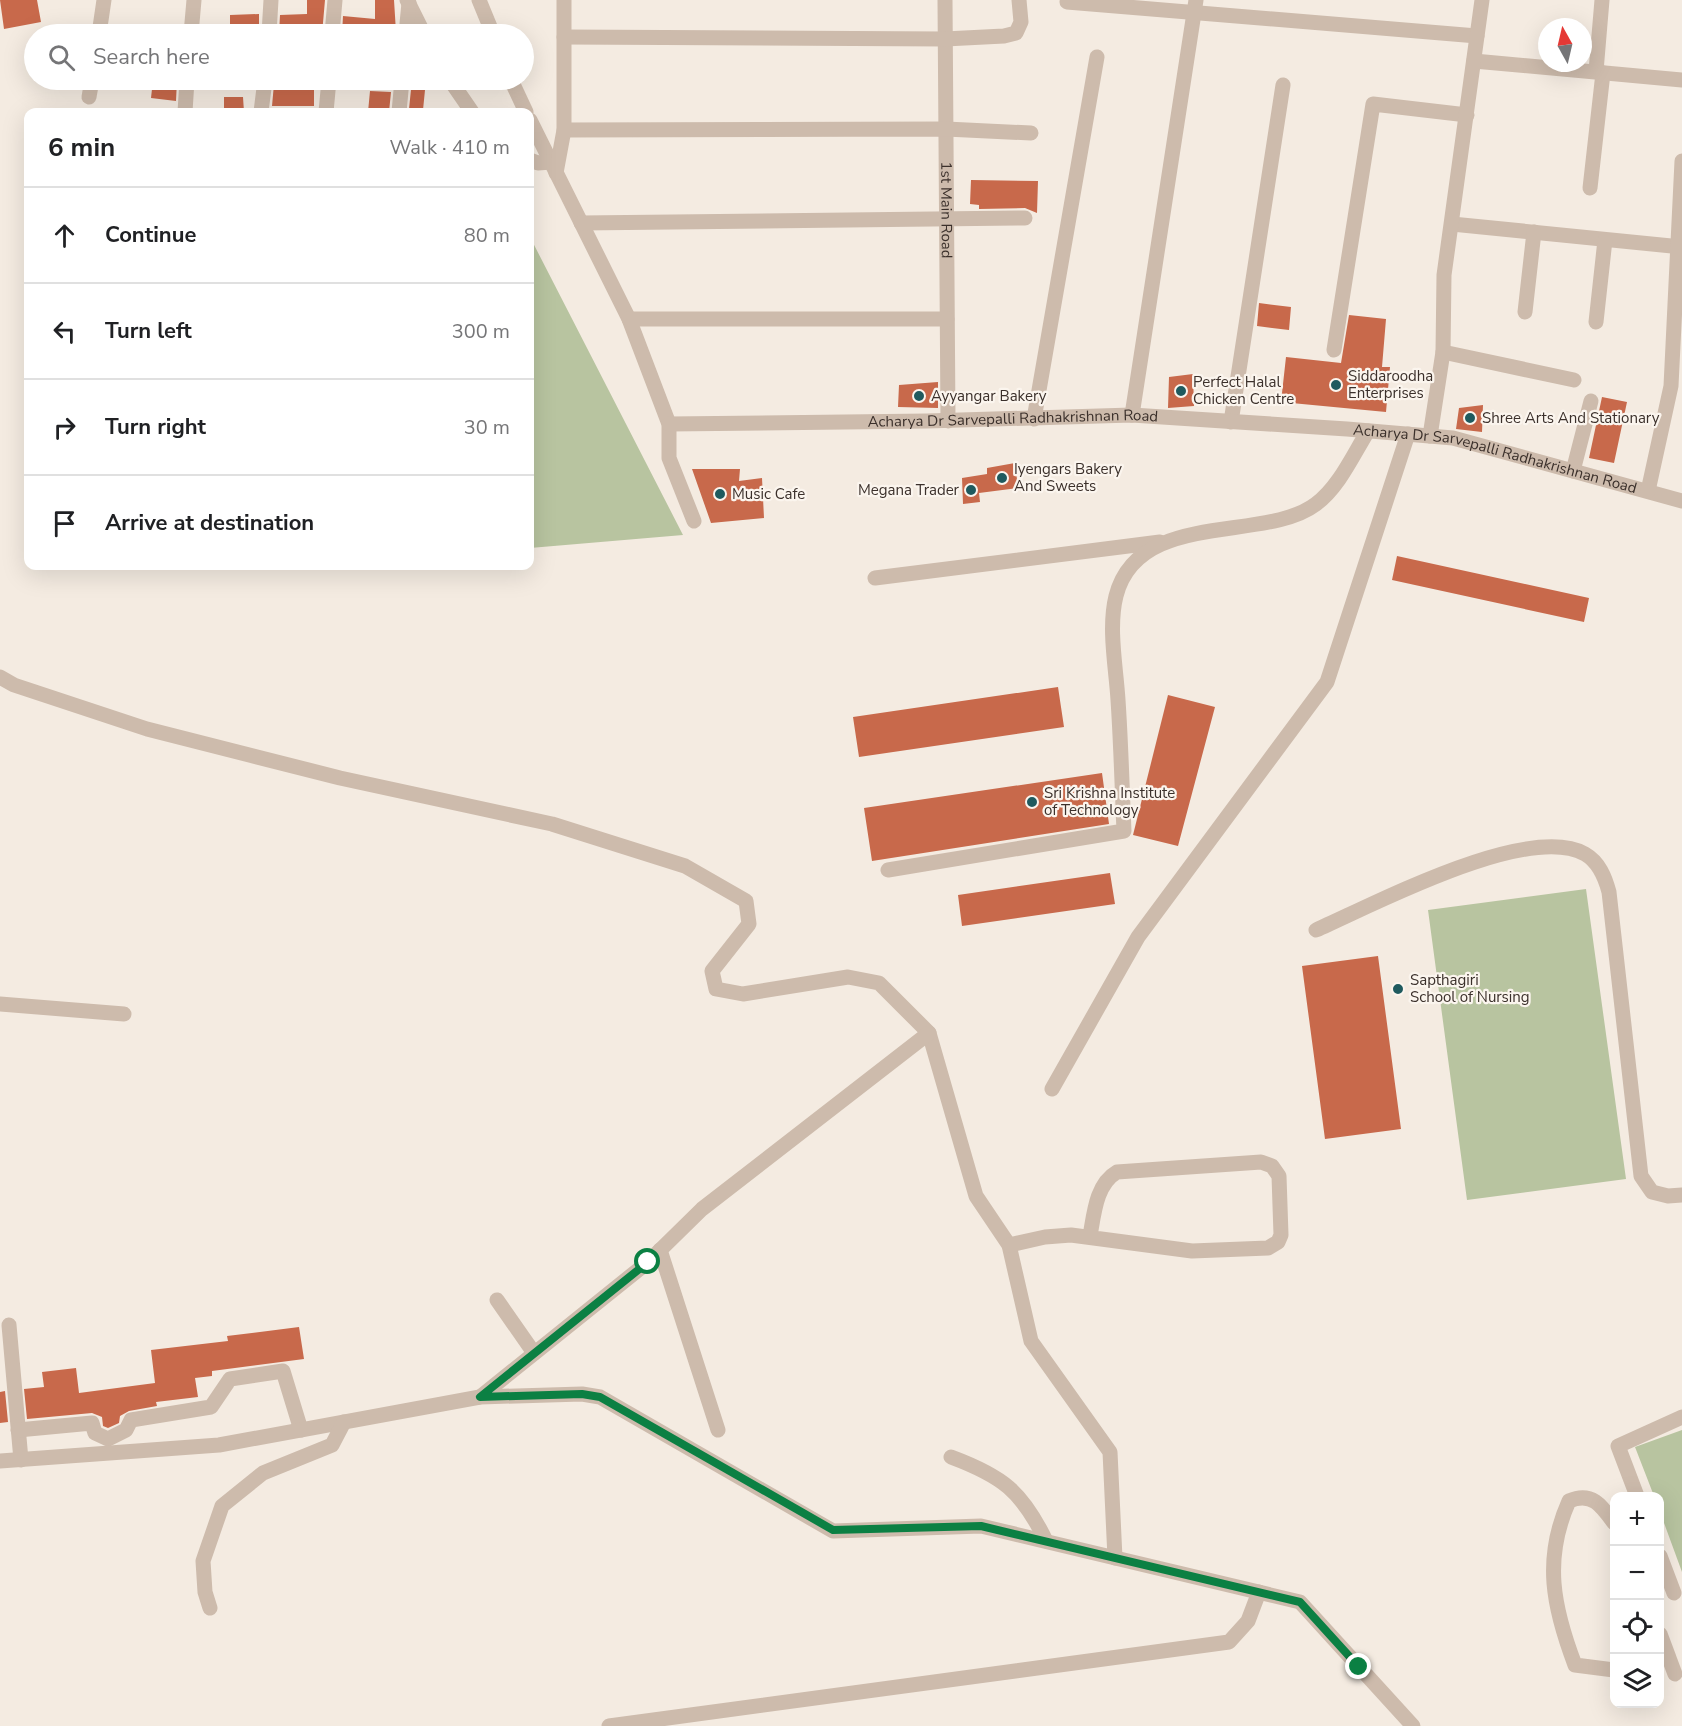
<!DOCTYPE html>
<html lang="en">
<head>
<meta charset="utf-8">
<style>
	:root { --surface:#fff; --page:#f2f2f2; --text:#202124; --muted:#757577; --line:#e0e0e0 }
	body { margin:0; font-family:"Nunito Sans",sans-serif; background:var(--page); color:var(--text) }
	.controls { position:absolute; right:18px; bottom:18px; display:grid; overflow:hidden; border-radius:12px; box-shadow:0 6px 24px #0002 }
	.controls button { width:54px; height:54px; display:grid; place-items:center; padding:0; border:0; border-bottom:2px solid var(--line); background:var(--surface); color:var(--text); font:30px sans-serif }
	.compass { position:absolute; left:1538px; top:18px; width:54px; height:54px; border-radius:50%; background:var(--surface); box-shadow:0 6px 24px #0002; rotate:352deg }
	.stop { position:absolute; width:18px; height:18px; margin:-14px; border:4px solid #0b8043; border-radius:50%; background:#fff }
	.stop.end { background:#0b8043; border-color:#fff; box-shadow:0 2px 6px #0008 }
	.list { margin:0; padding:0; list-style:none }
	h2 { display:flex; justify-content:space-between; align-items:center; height:78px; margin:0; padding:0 24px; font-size:26px }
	h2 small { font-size:20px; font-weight:400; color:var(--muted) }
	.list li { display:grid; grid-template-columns:39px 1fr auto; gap:18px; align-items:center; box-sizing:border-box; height:96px; padding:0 24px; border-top:2px solid var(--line) }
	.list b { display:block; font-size:22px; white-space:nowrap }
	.list em { font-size:20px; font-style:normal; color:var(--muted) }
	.icon { flex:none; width:33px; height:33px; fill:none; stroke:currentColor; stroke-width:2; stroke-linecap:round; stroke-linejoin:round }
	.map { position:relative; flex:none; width:1682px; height:1726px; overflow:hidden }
	.search { position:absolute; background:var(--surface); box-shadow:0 6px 24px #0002; left:24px; top:24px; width:510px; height:66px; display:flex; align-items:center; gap:15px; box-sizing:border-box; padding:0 21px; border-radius:33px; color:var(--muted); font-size:22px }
	.panel { position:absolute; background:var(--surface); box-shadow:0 6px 24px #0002; left:24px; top:108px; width:510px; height:462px; border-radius:12px }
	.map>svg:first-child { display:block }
	.green { fill:#b8c4a0 }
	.building { fill:#c8694b }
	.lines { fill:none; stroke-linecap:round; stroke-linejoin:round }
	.minor { stroke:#cdbbac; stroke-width:15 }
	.route { stroke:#0b8043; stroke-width:8 }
	.poi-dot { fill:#1f5a5e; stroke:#fbf5ee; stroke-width:2 }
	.labels { text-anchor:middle; stroke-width:4.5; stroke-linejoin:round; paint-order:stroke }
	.street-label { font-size:15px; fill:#3b302b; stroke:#fbf5ee }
	.poi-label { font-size:15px; fill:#3b302b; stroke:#fbf5ee; text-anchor:start }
</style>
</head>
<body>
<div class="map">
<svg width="1682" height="1726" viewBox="0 0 1682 1726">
	<rect width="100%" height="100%" fill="#f4ebe1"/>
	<path class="green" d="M 530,237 L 683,535 L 530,548 Z
		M 1586,889 L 1626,1179 L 1467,1200 L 1428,910 Z
		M 1682,1430 L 1682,1572 L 1660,1512 L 1660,1496 L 1654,1496 L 1635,1447 Z"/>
	<path class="building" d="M 0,0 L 37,0 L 41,22 L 4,29 Z
		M 307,0 L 325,0 L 322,34 L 279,34 L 280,15 L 307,14 Z
		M 375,0 L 394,0 L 396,32 L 342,34 L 343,16 L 375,19 Z
		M 259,14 L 259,34 L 230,34 L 230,15 Z
		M 153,80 L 177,80 L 176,101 L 151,98 Z
		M 412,80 L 426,80 L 423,110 L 409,109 Z
		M 274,84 L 314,84 L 314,106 L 272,106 Z
		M 370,91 L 391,92 L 389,112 L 368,112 Z
		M 224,97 L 243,97 L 244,112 L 224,112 Z
		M 971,180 L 1038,181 L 1037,213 L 1025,208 L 979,209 L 979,205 L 970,204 Z
		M 1259,303 L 1291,307 L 1289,330 L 1257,326 Z
		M 1349,315 L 1386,319 L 1382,367 L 1390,367 L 1386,412 L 1281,402 L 1286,357 L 1341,363 Z
		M 1193,374 L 1194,406 L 1168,408 L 1169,377 Z
		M 938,382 L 938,408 L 898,407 L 899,385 Z
		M 1602,397 L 1627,402 L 1614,463 L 1589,458 Z
		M 1483,405 L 1482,432 L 1456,429 L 1459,408 Z
		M 1015,463 L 1018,488 L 979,493 L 980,502 L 963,504 L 962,478 L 987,474 L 987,468 Z
		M 692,469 L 740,469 L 739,481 L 762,478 L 764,518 L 711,523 Z
		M 1397,556 L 1589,598 L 1584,622 L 1392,580 Z
		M 1058,687 L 1064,727 L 859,757 L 853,717 Z
		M 1168,695 L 1215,707 L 1178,846 L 1133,835 Z
		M 1102,773 L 1109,824 L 872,861 L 864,808 Z
		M 1110,873 L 1115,904 L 962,926 L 958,895 Z
		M 1378,956 L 1401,1129 L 1325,1139 L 1302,966 Z
		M 299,1327 L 304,1359 L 212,1371 L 212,1376 L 195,1378 L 198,1397 L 156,1402 L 157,1406 L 129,1411 L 120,1416 L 119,1423 L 108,1428 L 103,1426 L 102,1417 L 92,1413 L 27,1419 L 24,1389 L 44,1387 L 42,1372 L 76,1368 L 79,1393 L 155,1383 L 151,1350 L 228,1341 L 227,1336 Z
		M 5,1391 L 8,1422 L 0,1423 L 0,1392 Z"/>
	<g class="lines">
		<g class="minor">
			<path d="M 407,0 L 424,34"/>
			<path d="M 479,0 L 493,34"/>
			<path id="s1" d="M 945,0 L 948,421"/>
			<path d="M 1067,2 L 1477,36"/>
			<path d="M 99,34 L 104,0"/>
			<path d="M 191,34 L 194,0"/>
			<path d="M 269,34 L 271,0"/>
			<path d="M 332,34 L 335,0"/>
			<path d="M 406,34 L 409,3"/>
			<path d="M 564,37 L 945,39 L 1004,36 L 1016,33 L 1021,22 L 1019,0"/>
			<path d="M 1474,61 L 1682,80"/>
			<path d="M 1596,71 L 1602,0"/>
			<path d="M 450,80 L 472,112"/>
			<path d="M 511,80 L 526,112"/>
			<path d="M 89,97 L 92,80"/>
			<path d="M 185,112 L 187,80"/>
			<path d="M 261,112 L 265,80"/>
			<path d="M 326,112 L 329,80"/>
			<path d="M 399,112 L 402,80"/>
			<path d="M 530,120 L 629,319 L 669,424 L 669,458 L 694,521"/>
			<path d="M 564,130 L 946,129 L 1031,133"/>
			<path d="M 530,160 L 538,163 L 551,162"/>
			<path d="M 556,173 L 564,130 L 564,0"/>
			<path d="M 1590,188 L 1603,73"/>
			<path d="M 581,223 L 1025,218"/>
			<path d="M 1452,224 L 1682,247"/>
			<path d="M 1525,312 L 1534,232"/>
			<path d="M 629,319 L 947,319"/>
			<path d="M 1596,322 L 1605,240"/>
			<path d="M 1334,350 L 1373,104 L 1467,115"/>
			<path d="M 1443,352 L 1574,380"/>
			<path d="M 1132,415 L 1196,0"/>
			<path d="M 1034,419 L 1097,57"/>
			<path d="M 1231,422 L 1283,85"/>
			<path id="s2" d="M 669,424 L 927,421 L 1132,415 L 1347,429 L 1453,438 L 1682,501"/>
			<path d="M 1430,436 L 1443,352 L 1444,275 L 1482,0"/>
			<path d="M 1573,471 L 1591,401"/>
			<path d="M 1648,491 L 1671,386 L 1682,161"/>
			<path d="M 875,578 L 1160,542"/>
			<path d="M 0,677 L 14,685 L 147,729 L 340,778 L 552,824 L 685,866 L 746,901 L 749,924 L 712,971 L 716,989 L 743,994 L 848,977 L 879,983 L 929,1033 L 976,1196 L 1009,1245 L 1031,1341 L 1110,1452 L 1115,1558"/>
			<path d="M 888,870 L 1124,831 C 1122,787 1121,744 1118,700 C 1116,667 1108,628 1116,596 C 1138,509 1265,543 1316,504 C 1339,487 1353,455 1368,431"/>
			<path d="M 1316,930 C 1373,905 1528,822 1585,854 C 1599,862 1605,877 1609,892 L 1641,1176 L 1652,1192 L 1668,1196 L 1682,1195"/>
			<path d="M 0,1004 L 124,1014"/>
			<path d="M 1052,1089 L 1138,937 L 1327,682 L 1408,434"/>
			<path d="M 1009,1245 L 1045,1237 L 1071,1235 L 1192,1251 L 1268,1248 L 1278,1242 L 1281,1235 L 1279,1176 L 1272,1166 L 1261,1162 L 1117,1172 C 1096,1184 1094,1214 1090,1236"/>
			<path d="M 660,1250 L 718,1430"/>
			<path d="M 497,1300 L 534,1353"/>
			<path d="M 9,1325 L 21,1460"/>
			<path d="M 480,1397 L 648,1262 L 702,1209 L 929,1033"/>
			<path d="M 18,1430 L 92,1423 L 95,1433 L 108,1439 L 126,1430 L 131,1420 L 211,1407 L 230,1379 L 283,1371 L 301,1430"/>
			<path d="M 951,1457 C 1002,1476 1022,1491 1046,1541"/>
			<path d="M 0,1461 L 219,1445 L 480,1397 L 582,1394 L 600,1397 L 833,1531 L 981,1526 L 1300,1602 L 1413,1726"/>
			<path d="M 1637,1496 L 1618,1446 L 1682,1417"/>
			<path d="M 1614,1523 C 1602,1506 1592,1491 1569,1501 C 1543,1559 1553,1607 1575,1665 L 1614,1670"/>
			<path d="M 1660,1556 L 1674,1593"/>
			<path d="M 210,1608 L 205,1592 L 203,1561 L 222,1506 L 263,1473 L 332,1445 L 344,1422"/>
			<path d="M 1660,1634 L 1675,1674"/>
			<path d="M 609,1726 L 1229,1642 L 1248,1621 L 1259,1592"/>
		</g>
	</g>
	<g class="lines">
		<path class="route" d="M 648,1262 L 480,1397 L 582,1394 L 600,1397 L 833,1530 L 981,1526 L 1300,1602 L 1359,1667"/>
	</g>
	<g class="poi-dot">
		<circle cx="1336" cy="385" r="6"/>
		<circle cx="1181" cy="391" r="6"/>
		<circle cx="919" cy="396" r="6"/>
		<circle cx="1470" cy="418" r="6"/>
		<circle cx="1002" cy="478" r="6"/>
		<circle cx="971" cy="490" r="6"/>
		<circle cx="720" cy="494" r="6"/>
		<circle cx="1032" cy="802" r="6"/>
		<circle cx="1398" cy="989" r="6"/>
	</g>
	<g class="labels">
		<g class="street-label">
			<text dy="5" stroke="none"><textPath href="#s1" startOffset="210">1st Main Road</textPath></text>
			<text dy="5" stroke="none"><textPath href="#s2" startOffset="344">Acharya Dr Sarvepalli Radhakrishnan Road</textPath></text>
			<text dy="5" stroke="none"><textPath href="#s2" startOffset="830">Acharya Dr Sarvepalli Radhakrishnan Road</textPath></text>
		</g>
		<g class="poi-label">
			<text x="1348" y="381">Siddaroodha<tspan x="1348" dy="17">Enterprises</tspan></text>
			<text x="1193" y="387">Perfect Halal<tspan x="1193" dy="17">Chicken Centre</tspan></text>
			<text x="931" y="401">Ayyangar Bakery</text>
			<text x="1482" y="423">Shree Arts And Stationary</text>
			<text x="1014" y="474">Iyengars Bakery<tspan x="1014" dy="17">And Sweets</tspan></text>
			<text x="959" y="495" text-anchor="end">Megana Trader</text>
			<text x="732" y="499">Music Cafe</text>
			<text x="1044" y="798">Sri Krishna Institute<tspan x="1044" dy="17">of Technology</tspan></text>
			<text x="1410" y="985">Sapthagiri<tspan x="1410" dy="17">School of Nursing</tspan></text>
		</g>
	</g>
</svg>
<div class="controls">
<button>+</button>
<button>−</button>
<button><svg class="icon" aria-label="locate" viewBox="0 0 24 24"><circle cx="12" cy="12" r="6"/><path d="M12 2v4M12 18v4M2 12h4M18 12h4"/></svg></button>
<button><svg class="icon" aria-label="layers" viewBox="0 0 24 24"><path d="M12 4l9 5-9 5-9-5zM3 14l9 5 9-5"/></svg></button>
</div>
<svg class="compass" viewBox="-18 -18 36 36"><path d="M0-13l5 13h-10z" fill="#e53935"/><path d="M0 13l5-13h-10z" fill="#757577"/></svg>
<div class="stop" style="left:648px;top:1262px"></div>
<div class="stop end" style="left:1359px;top:1667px"></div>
<div class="search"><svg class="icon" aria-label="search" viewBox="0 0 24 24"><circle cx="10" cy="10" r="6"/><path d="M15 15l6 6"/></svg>Search here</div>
<section class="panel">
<h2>6 min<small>Walk · 410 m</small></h2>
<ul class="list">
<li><svg class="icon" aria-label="ahead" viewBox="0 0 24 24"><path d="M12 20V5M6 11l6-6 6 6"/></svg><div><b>Continue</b></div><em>80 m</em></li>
<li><svg class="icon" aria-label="left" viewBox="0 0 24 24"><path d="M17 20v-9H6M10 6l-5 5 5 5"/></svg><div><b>Turn left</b></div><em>300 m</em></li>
<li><svg class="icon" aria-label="right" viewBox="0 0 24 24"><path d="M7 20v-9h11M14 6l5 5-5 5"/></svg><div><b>Turn right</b></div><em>30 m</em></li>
<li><svg class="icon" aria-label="arrive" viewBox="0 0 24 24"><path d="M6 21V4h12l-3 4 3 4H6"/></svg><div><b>Arrive at destination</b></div></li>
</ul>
</section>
</div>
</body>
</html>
